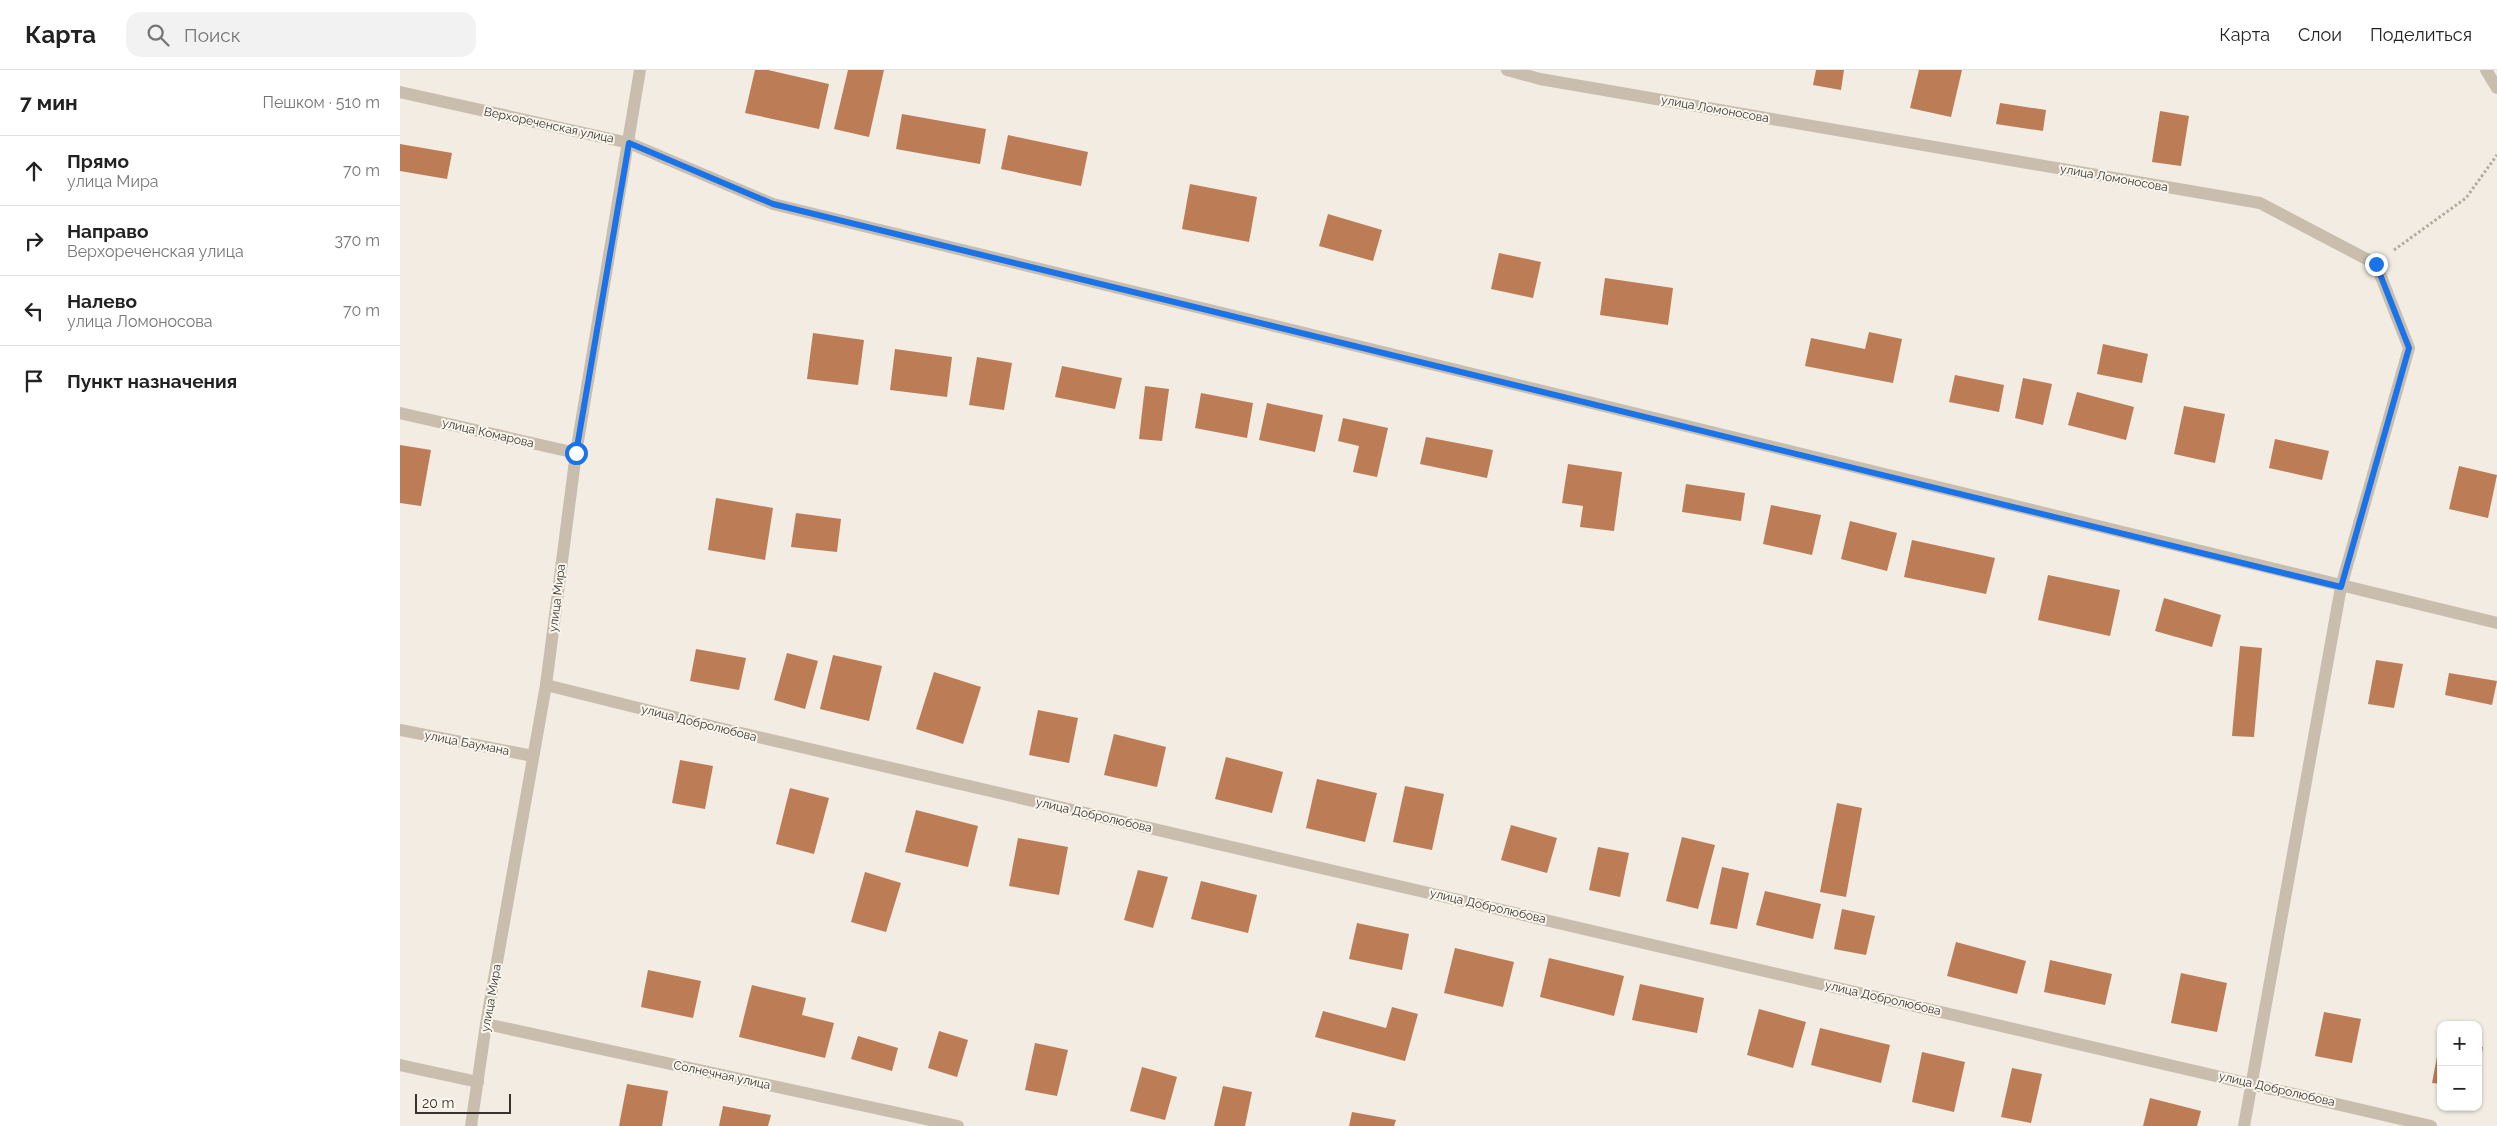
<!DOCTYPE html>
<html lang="ru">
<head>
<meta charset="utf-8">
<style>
	:root { --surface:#fff; --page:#f2f2f2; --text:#222; --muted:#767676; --line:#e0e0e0 }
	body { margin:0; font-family:Raleway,sans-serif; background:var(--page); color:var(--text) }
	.controls { position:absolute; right:15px; bottom:15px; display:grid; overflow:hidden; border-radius:10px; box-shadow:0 1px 4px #0004 }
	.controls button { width:45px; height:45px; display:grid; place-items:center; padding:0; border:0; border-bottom:1px solid var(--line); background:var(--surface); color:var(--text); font:25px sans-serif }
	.scale { position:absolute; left:15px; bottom:12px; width:96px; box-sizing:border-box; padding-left:5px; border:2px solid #39322c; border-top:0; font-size:14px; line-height:18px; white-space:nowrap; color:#39322c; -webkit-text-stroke:4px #f9f6ee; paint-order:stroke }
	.stop { position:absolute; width:15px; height:15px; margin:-11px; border:4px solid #1a73e8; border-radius:50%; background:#fff }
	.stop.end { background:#1a73e8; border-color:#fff; box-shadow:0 1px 5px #0008 }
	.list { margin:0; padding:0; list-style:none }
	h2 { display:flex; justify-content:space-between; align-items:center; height:65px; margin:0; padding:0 20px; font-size:21px }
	h2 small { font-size:16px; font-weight:400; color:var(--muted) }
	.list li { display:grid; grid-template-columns:32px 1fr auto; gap:15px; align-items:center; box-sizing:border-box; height:70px; padding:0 20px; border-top:1px solid var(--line) }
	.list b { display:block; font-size:19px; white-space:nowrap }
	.list p { margin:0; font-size:16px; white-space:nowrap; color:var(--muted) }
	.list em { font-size:16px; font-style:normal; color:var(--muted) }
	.icon { flex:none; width:28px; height:28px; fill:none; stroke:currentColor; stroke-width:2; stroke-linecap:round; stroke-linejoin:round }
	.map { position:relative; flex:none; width:2097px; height:1056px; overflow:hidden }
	header { display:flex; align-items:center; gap:30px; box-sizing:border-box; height:70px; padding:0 25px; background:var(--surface); border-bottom:1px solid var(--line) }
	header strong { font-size:24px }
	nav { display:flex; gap:28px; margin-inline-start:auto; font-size:18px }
	.search { width:350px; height:45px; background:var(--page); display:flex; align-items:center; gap:12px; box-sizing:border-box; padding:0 18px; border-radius:15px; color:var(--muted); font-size:19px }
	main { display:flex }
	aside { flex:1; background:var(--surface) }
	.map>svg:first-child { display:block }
	.building { fill:#bc7c56 }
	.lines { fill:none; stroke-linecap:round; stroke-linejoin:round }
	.path { stroke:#b5a999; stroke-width:3; stroke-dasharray:2.5 2.5; stroke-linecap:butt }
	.minor { stroke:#c9beae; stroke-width:12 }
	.tertiary { stroke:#c9beae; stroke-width:12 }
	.route { stroke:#1a73e8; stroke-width:6 }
	.labels { text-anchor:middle; stroke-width:4; stroke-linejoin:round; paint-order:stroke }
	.street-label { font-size:12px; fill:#39322c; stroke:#f9f6ee }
</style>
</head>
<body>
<header>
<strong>Карта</strong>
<div class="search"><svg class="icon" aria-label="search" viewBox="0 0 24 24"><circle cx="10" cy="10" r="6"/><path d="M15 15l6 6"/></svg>Поиск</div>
<nav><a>Карта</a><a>Слои</a><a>Поделиться</a></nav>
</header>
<main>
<aside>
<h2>7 мин<small>Пешком · 510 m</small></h2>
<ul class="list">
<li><svg class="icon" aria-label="ahead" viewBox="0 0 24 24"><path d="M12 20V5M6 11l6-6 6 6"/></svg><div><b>Прямо</b><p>улица Мира</p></div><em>70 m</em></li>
<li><svg class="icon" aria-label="right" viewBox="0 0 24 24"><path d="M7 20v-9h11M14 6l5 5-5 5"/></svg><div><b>Направо</b><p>Верхореченская улица</p></div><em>370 m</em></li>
<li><svg class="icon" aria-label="left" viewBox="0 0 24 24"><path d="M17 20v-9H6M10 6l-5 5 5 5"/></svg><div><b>Налево</b><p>улица Ломоносова</p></div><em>70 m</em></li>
<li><svg class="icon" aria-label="arrive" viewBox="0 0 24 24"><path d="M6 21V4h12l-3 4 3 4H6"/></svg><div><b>Пункт назначения</b></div></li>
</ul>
</aside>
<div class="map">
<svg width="2097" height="1056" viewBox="0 0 2097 1056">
	<rect width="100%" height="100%" fill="#f2ece2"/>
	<path class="building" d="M 355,0 L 368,0 L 429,14 L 419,59 L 345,43 Z
		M 448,0 L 484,0 L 469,67 L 434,59 Z
		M 1416,0 L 1444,0 L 1441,20 L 1413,15 Z
		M 1519,0 L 1562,0 L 1551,47 L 1510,38 Z
		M 1600,33 L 1646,40 L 1643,61 L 1596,54 Z
		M 1760,41 L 1789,46 L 1781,96 L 1752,92 Z
		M 502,44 L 586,59 L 580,94 L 496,79 Z
		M 608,65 L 688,82 L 681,116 L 601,99 Z
		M 0,74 L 52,83 L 47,109 L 0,101 Z
		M 790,114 L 857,127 L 849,172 L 782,159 Z
		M 928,144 L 982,160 L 973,191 L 919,176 Z
		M 1099,183 L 1141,192 L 1133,228 L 1091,219 Z
		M 1205,208 L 1273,218 L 1268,255 L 1200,245 Z
		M 1469,262 L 1502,269 L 1493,313 L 1405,296 L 1411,268 L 1465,279 Z
		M 413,263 L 464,270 L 458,315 L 407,309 Z
		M 1703,274 L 1748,284 L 1742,313 L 1697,304 Z
		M 495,279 L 552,287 L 547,327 L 490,320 Z
		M 577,287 L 612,293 L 604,340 L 569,335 Z
		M 662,296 L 722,308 L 715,339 L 655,327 Z
		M 1555,305 L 1604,315 L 1599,342 L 1549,332 Z
		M 1623,308 L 1652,314 L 1643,355 L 1615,348 Z
		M 745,316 L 769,319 L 762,371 L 739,369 Z
		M 1677,322 L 1734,337 L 1726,370 L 1668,355 Z
		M 801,323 L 853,333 L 847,368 L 795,358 Z
		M 867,333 L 923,345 L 915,382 L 859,370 Z
		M 1784,336 L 1825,344 L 1815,393 L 1774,384 Z
		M 943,348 L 988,358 L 977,407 L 953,402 L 959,376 L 938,371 Z
		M 1026,367 L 1093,380 L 1087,408 L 1020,394 Z
		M 1875,369 L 1929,381 L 1922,410 L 1869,398 Z
		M 0,375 L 31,380 L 21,436 L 0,433 Z
		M 1168,394 L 1222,402 L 1214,461 L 1180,457 L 1183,436 L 1162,433 Z
		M 2059,396 L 2097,405 L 2088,448 L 2049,439 Z
		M 1286,414 L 1345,423 L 1341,451 L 1282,442 Z
		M 316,428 L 373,438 L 365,490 L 308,480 Z
		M 1371,435 L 1421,445 L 1412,485 L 1363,474 Z
		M 396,443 L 441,449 L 437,482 L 391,477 Z
		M 1450,451 L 1497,463 L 1487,501 L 1441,489 Z
		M 1512,470 L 1595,488 L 1586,524 L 1504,507 Z
		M 1648,505 L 1720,520 L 1710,566 L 1638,550 Z
		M 1764,528 L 1821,545 L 1812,577 L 1755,561 Z
		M 1840,576 L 1862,578 L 1854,667 L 1832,666 Z
		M 296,579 L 346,588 L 339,620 L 290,611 Z
		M 387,583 L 418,591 L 405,639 L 374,630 Z
		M 433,585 L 482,596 L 469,651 L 420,639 Z
		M 1976,590 L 2003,594 L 1994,638 L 1968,634 Z
		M 534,602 L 581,617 L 563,674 L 516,659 Z
		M 2049,603 L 2097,611 L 2092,635 L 2045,625 Z
		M 638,640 L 678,648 L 669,693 L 629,685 Z
		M 714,664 L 766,677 L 757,717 L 704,705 Z
		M 826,687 L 883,702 L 872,743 L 815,729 Z
		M 280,690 L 313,696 L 305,739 L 272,733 Z
		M 917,709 L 977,723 L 965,772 L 906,758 Z
		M 1005,716 L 1044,724 L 1032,780 L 993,772 Z
		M 390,718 L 429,728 L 414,784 L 376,774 Z
		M 1437,733 L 1462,738 L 1446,827 L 1420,822 Z
		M 516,740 L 578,756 L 568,797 L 505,782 Z
		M 1111,755 L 1157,768 L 1147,803 L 1101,790 Z
		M 1282,767 L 1315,775 L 1298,839 L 1266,831 Z
		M 618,768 L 668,777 L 659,825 L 609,816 Z
		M 1198,777 L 1229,783 L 1220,827 L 1189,820 Z
		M 1322,797 L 1349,803 L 1337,859 L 1310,854 Z
		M 738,800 L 768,807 L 753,858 L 724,850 Z
		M 465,802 L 501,813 L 486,862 L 451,852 Z
		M 801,811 L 857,825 L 848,863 L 791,849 Z
		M 1365,821 L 1421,834 L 1413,869 L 1356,855 Z
		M 1442,839 L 1475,846 L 1466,885 L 1434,879 Z
		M 957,853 L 1009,864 L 1002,900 L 949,889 Z
		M 1556,872 L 1626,891 L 1617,924 L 1547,906 Z
		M 1055,878 L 1114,892 L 1103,937 L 1044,923 Z
		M 1149,888 L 1224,906 L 1214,946 L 1140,927 Z
		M 1650,890 L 1712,904 L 1705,935 L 1644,922 Z
		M 248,900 L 301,911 L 293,948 L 241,937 Z
		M 1781,903 L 1827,913 L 1817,962 L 1771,953 Z
		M 1240,914 L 1304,928 L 1297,963 L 1232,950 Z
		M 352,915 L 406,928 L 402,945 L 434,953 L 425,988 L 339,967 Z
		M 992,937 L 1018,944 L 1005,991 L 915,967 L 923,941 L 986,958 Z
		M 1359,939 L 1406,952 L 1393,998 L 1347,985 Z
		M 1924,942 L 1961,949 L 1952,993 L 1915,986 Z
		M 1420,958 L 1490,975 L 1481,1013 L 1411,995 Z
		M 539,961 L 568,970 L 557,1007 L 528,998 Z
		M 458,966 L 498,978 L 492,1001 L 451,989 Z
		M 2040,971 L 2041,971 L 2041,1014 L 2032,1013 Z
		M 635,973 L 668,980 L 657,1026 L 625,1020 Z
		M 2078,976 L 2083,977 L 2079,999 L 2078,999 Z
		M 1522,982 L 1565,992 L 1554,1042 L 1512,1032 Z
		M 742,997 L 777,1007 L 765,1050 L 730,1041 Z
		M 1612,998 L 1642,1004 L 1631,1053 L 1601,1047 Z
		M 227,1014 L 268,1021 L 262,1056 L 219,1056 Z
		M 823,1016 L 852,1022 L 845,1056 L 814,1056 Z
		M 1750,1028 L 1801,1041 L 1797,1056 L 1743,1056 Z
		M 323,1036 L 371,1045 L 368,1056 L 319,1056 Z
		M 952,1042 L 996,1050 L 994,1056 L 949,1056 Z"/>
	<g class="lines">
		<path class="path" d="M 1994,180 L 2066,128 L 2097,85"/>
		<path class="minor" d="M 1107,0 L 1140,9 L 1860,133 L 1976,194 L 2009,278 L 1941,517 L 1844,1056
			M 2086,0 L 2097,18
			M 0,22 L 229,73 L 373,134 L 2097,553
			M 0,343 L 176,383
			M 146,615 L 315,657 L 2031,1056
			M 0,660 L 133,686
			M 86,954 L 558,1056
			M 0,995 L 78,1012"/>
		<path class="tertiary" d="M 71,1056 L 86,954 L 146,615 L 176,383 L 240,0"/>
	</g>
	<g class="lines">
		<path class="route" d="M 176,383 L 229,73 L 373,134 L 1941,517 L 2009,278 L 1976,194"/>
	</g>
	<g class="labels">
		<g class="street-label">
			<text transform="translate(1315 39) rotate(10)" y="4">улица Ломоносова</text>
			<text transform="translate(149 55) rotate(12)" y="4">Верхореченская улица</text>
			<text transform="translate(1714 108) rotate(10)" y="4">улица Ломоносова</text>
			<text transform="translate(88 363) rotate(13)" y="4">улица Комарова</text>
			<text transform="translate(157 528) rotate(-83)" y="4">улица Мира</text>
			<text transform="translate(299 653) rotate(14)" y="4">улица Добролюбова</text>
			<text transform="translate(67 673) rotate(11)" y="4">улица Баумана</text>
			<text transform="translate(694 745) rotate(13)" y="4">улица Добролюбова</text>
			<text transform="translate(1088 836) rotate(13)" y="4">улица Добролюбова</text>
			<text transform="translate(91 928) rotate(-80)" y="4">улица Мира</text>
			<text transform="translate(1483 928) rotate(13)" y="4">улица Добролюбова</text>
			<text transform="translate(322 1005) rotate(12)" y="4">Солнечная улица</text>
			<text transform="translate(1877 1019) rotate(13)" y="4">улица Добролюбова</text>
		</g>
	</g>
</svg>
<div class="controls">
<button>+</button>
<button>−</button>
</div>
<div class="scale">20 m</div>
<div class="stop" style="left:176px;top:383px"></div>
<div class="stop end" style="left:1976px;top:194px"></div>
</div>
</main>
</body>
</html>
